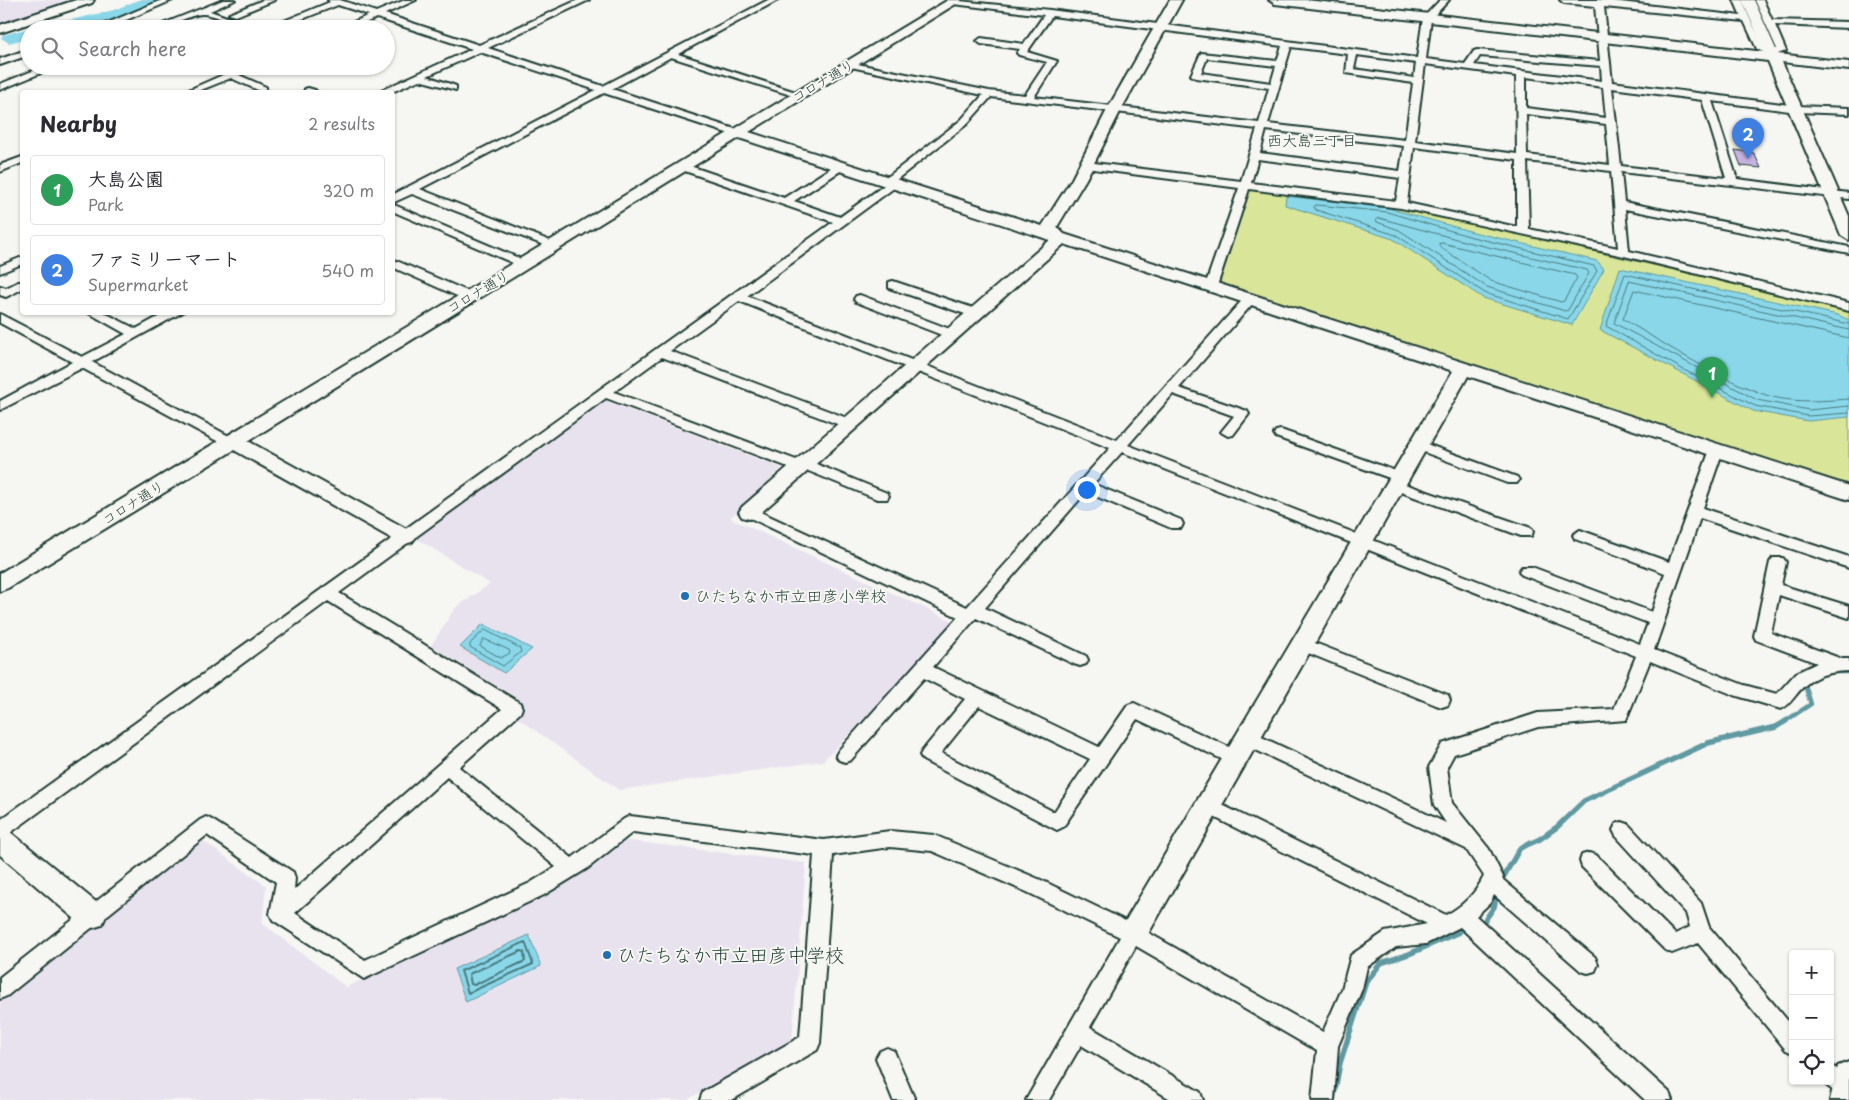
<!DOCTYPE html>
<html lang="en">
<head>
<meta charset="utf-8">
<style>
	:root { --surface:#fff; --page:#f2f2f3; --text:#2b2b33; --muted:#7c7c81; --line:#e1e1e2; --accent:#0b8043 }
	body { margin:0; font-family:"Playpen Sans","Klee One",sans-serif; background:var(--page); color:var(--text) }
	.controls { position:absolute; right:15px; bottom:15px; display:grid; overflow:hidden; border-radius:5px; box-shadow:0 1px 4px #0004 }
	.controls button { width:45px; height:45px; display:grid; place-items:center; padding:0; border:0; border-bottom:1px solid var(--line); background:var(--surface); color:var(--text); font:25px sans-serif }
	.you { position:absolute; left:1086px; top:489px; width:18px; height:18px; margin:-12px; border:4px solid #fff; border-radius:50%; background:#1a73e8; box-shadow:0 0 0 8px #1a73e833 }
	.badge { display:grid; place-items:center; width:32px; height:32px; border-radius:50%; background:var(--accent); color:#fff; font-size:16px; font-weight:700 }
	.pin { position:absolute; translate:-50% -41px; filter:drop-shadow(0 1px 2px #0008) }
	.pin::after { content:''; position:absolute; top:26px; width:18px; height:15px; background:inherit; clip-path:polygon(0 0,100% 0,50% 100%) }
	.list { margin:0; padding:0; list-style:none }
	h2 { display:flex; justify-content:space-between; align-items:center; height:65px; margin:0; padding:0 20px; font-size:21px }
	h2 small { font-size:16px; font-weight:400; color:var(--muted) }
	.list li { display:grid; grid-template-columns:32px 1fr auto; gap:15px; align-items:center; box-sizing:border-box; height:70px; margin:0 10px 10px; padding:0 10px; border:1px solid var(--line); border-radius:5px }
	.list b { display:block; font-size:19px; white-space:nowrap }
	.list p { margin:0; font-size:16px; white-space:nowrap; color:var(--muted) }
	.list em { font-size:16px; font-style:normal; color:var(--muted) }
	.icon { flex:none; width:28px; height:28px; fill:none; stroke:currentColor; stroke-width:2; stroke-linecap:round; stroke-linejoin:round }
	.map { position:relative; flex:none; width:1849px; height:1100px; overflow:hidden }
	.search { position:absolute; background:var(--surface); box-shadow:0 1px 4px #0004; left:20px; top:20px; width:375px; height:55px; display:flex; align-items:center; gap:12px; box-sizing:border-box; padding:0 18px; border-radius:28px; color:var(--muted); font-size:19px }
	.panel { position:absolute; background:var(--surface); box-shadow:0 1px 4px #0004; left:20px; top:90px; width:375px; height:225px; border-radius:5px }
	.map>svg:first-child { display:block }
	.built { fill:#e8e2ee }
	.green { fill:#d9e699; stroke:#7c9266 }
	.water { fill:#8ad7ea; stroke:#5f99a1 }
	.lines { fill:none; stroke-linecap:round; stroke-linejoin:round }
	.shore-far1 { stroke:#4a7b7d; stroke-width:1 }
	.shore { stroke:#4a7b7d; stroke-width:2 }
	.stream-far1 { stroke:#5f99a1; stroke-width:4.5 }
	.stream { stroke:#5f99a1; stroke-width:5.5 }
	.river { fill:#8ad7ea; fill-rule:evenodd }
	.building { fill:#c8b4e4; stroke:#1f3d34 }
	.street-casing { stroke:#1f3d34; stroke-width:4 }
	.secondary-casing { stroke:#1f3d34; stroke-width:4 }
	.street { fill:#f6f6f2; fill-rule:evenodd }
	.secondary { fill:#f6f6f2; fill-rule:evenodd }
	.poi-dot { fill:#1f6fb2; stroke:#f6f6f2; stroke-width:2 }
	.labels { text-anchor:middle; stroke-width:4; stroke-linejoin:round; paint-order:stroke }
	.far-street-label { font-size:14px; fill:#1f3d34; stroke:#f6f6f2 }
	.far-neighbourhood-label { font-size:15px; fill:#1f3d34; stroke:#f6f6f2 }
	.poi-label { font-size:16px; fill:#1f3d34; stroke:#f6f6f2; text-anchor:start }
	.near-poi-label { font-size:19px; fill:#1f3d34; stroke:#f6f6f2; text-anchor:start }
</style>
</head>
<body>
<div class="map">
<svg width="1849" height="1100" viewBox="0 0 1849 1100">
	<rect width="100%" height="100%" fill="#f6f6f2"/>
	<filter id="ink" filterUnits="userSpaceOnUse"><feTurbulence type="fractalNoise" baseFrequency=".02" numOctaves="2"/><feDisplacementMap in="SourceGraphic" scale="10" xChannelSelector="R" yChannelSelector="G"/><feConvolveMatrix kernelMatrix="1 2 1 2 8 2 1 2 1" color-interpolation-filters="sRGB"/></filter>
	<g filter="url(#ink)">
		<path class="built" d="M 0,0 L 73,0 L 0,24 Z
			M 601,399 L 782,468 L 730,518 L 957,623 L 823,761 L 619,790 L 518,718 L 515,697 L 431,646 L 455,608 L 490,584 L 414,537 Z
			M 199,838 L 266,886 L 262,923 L 346,987 L 539,898 L 622,840 L 806,863 L 792,1042 L 686,1100 L 0,1100 L 0,996 Z"/>
		<path class="green" d="M 1250,188 L 1395,206 L 1849,310 L 1849,487 L 1219,284 Z"/>
		<path class="water" d="M 141,0 L 163,0 L 114,20 L 68,26 L 101,16 Z
			M 1286,196 L 1388,208 L 1473,232 L 1597,261 L 1604,269 L 1572,325 L 1483,298 L 1393,239 L 1285,205 Z
			M 1620,268 L 1838,315 L 1849,320 L 1849,417 L 1808,421 L 1753,411 L 1600,330 Z
			M 483,624 L 532,649 L 504,673 L 460,647 Z
			M 529,935 L 541,966 L 466,1002 L 454,969 Z"/>
		<g class="lines">
			<path class="shore-far1" d="M 1317,205 L 1387,212 L 1472,237 L 1594,266 L 1597,271 L 1568,319 L 1485,293 L 1396,235 L 1316,210 L 1314,207 Z
				M 1379,218 L 1471,243 L 1587,270 L 1589,273 L 1568,310 L 1565,311 L 1487,287 L 1399,230 L 1377,222 L 1376,220 Z
				M 1442,243 L 1575,275 L 1577,278 L 1564,301 L 1561,302 L 1491,281 L 1440,247 L 1439,244 Z
				M 1849,324 L 1625,274 L 1606,326 L 1684,370 L 1755,406 L 1808,416 L 1849,413
				M 1849,330 L 1629,281 L 1614,323 L 1757,400 L 1809,410 L 1849,406
				M 1849,338 L 1634,290 L 1623,319 C 1665,344 1712,375 1758,392 C 1786,404 1819,401 1849,399
				M 485,630 L 520,648 L 521,652 L 503,666 L 470,647 L 470,644 Z
				M 484,639 L 509,650 L 510,653 L 501,658 L 480,646 Z"/>
			<path class="shore" d="M 525,942 L 533,964 L 468,993 L 461,971 Z
				M 521,951 L 524,952 L 525,961 L 474,985 L 471,984 L 469,974 Z"/>
			<path class="stream-far1" d="M 1832,672 L 1849,672
				M 1784,722 L 1811,704 L 1804,682"/>
			<path class="stream" d="M 1500,883 L 1520,848 L 1540,839 L 1557,827 L 1584,801 L 1708,743 L 1776,727 L 1786,721
				M 1485,920 L 1494,907 L 1497,892
				M 1333,1100 L 1340,1063 L 1366,982 L 1381,963 L 1409,954 L 1459,932"/>
			<path class="river" d="M 139,0 L 160,0 L 157,3 C 119,20 86,29 43,29 L 45,26 L 114,10 Z
				M 29,28 L 31,29 L 29,29 L 29,38 L 9,43 L 1,38 L 3,35 Z"/>
		</g>
		<path class="building" d="M 1735,150 L 1754,153 L 1761,168 L 1741,166 Z"/>
		<g class="lines">
			<g class="street-casing">
				<path id="street" d="M 162,0 L 173,0 L 105,29 L 93,29 Z
					M 223,0 L 235,0 L 210,11 L 260,29 C 237,29 221,15 203,14 C 191,13 169,29 150,29 Z
					M 263,0 L 275,0 L 236,16 L 229,14 Z
					M 328,0 L 340,0 L 376,12 L 405,0 L 416,0 L 385,14 L 479,45 L 578,0 L 589,0 L 488,48 L 603,86 L 768,0 L 778,0 L 678,54 L 805,95 L 797,97 L 671,57 L 612,89 L 741,131 L 741,135 L 733,135 L 604,93 L 420,189 L 558,244 L 558,248 L 554,249 L 412,194 L 392,203 L 392,195 L 596,90 L 480,52 L 427,76 L 456,86 L 456,90 L 419,80 L 392,92 L 381,92 L 382,90 L 472,49 L 377,18 L 350,29 L 338,29 L 369,15 L 338,5 L 277,29 L 267,28 L 330,2 Z
					M 949,0 L 1050,10 L 1417,58 L 1423,18 L 1440,0 L 1449,0 L 1431,19 L 1426,59 L 1465,64 L 1474,51 L 1477,50 L 1600,61 L 1595,6 L 1564,3 L 1560,0 L 1603,0 L 1741,16 L 1734,0 L 1742,0 C 1748,13 1761,52 1777,49 L 1755,0 L 1763,0 L 1772,20 L 1849,22 L 1849,28 L 1775,25 L 1786,51 L 1772,56 L 1757,49 L 1744,21 L 1604,7 L 1612,82 L 1797,106 L 1849,108 L 1849,114 L 1797,112 L 1712,101 L 1737,179 L 1849,193 L 1849,199 L 1621,172 L 1624,202 L 1849,247 L 1849,253 L 1625,209 L 1629,251 L 1849,303 L 1849,311 L 1624,256 L 1401,208 L 1249,189 L 1217,286 L 1211,290 L 1207,289 L 1205,286 L 1239,188 L 1086,168 L 1081,165 L 1086,162 L 1241,181 L 1257,129 L 991,97 L 967,124 L 896,180 L 899,183 L 898,185 L 747,296 L 1117,440 L 1246,296 L 1254,296 L 1256,299 L 1254,302 L 1179,388 L 1247,411 L 1249,414 L 1233,435 L 1228,436 L 1221,432 L 1234,416 L 1173,394 L 1128,445 L 1640,644 L 1648,623 L 1522,575 L 1519,571 L 1522,567 L 1532,567 L 1652,612 L 1665,573 L 1575,539 L 1573,535 L 1580,530 L 1669,562 L 1711,447 L 1721,447 L 1723,450 L 1703,508 L 1849,557 L 1849,568 L 1700,518 L 1654,650 L 1744,685 L 1777,694 L 1796,673 L 1817,663 L 1756,640 L 1754,636 L 1770,562 L 1773,558 L 1783,558 L 1786,562 L 1781,585 L 1849,606 L 1849,618 L 1779,595 L 1771,633 L 1842,659 L 1849,659 L 1849,671 C 1826,672 1811,676 1796,695 C 1791,701 1788,706 1781,709 L 1734,695 L 1650,661 L 1626,720 L 1538,727 L 1454,754 L 1447,767 L 1452,803 L 1489,849 L 1503,877 L 1502,879 L 1595,957 L 1598,964 L 1595,971 L 1588,973 L 1581,971 L 1494,895 L 1490,903 L 1476,916 L 1669,1092 L 1672,1100 L 1645,1100 L 1460,927 L 1426,944 L 1396,947 L 1367,967 L 1362,989 L 1338,1046 L 1334,1100 L 1312,1100 L 1317,1051 L 1136,946 L 1090,1027 L 1200,1092 L 1203,1100 L 1172,1100 L 1081,1045 L 1049,1100 L 1026,1100 L 1120,937 L 1027,892 L 932,851 L 890,847 L 833,855 L 820,1043 L 817,1050 L 732,1100 L 700,1100 L 703,1092 L 800,1037 L 814,855 L 633,832 L 588,868 L 544,895 L 364,979 L 273,920 L 270,914 L 276,882 L 207,835 L 7,996 L 0,999 L 0,977 L 200,820 L 206,817 L 212,820 L 293,872 L 295,878 L 294,890 L 502,709 L 328,601 L 6,836 L 0,838 L 0,820 L 833,222 L 679,169 L 679,165 L 687,165 L 784,198 L 837,164 L 845,164 L 845,168 L 794,201 L 840,217 L 886,184 L 884,181 L 885,179 L 961,120 L 983,95 L 851,67 L 846,64 L 848,62 L 989,91 L 1025,95 L 1047,62 L 1019,55 L 1017,53 L 1020,49 L 981,44 L 977,41 L 981,38 L 1024,44 L 1044,15 L 953,4 ZM 1052,16 L 1282,46 L 1277,61 L 1201,53 L 1191,75 L 1196,78 L 1269,88 L 1259,123 L 1034,97 L 1057,61 L 1027,52 ZM 1291,47 L 1348,54 L 1346,73 L 1413,83 L 1405,140 L 1268,124 ZM 1357,55 L 1416,63 L 1414,78 L 1354,69 ZM 1480,56 L 1601,66 L 1602,81 L 1474,65 ZM 1207,58 L 1276,66 L 1271,83 L 1201,73 ZM 1425,64 L 1516,76 L 1517,154 L 1415,141 ZM 1526,77 L 1603,87 L 1606,118 L 1526,108 ZM 1612,88 L 1702,100 L 1726,178 L 1621,166 ZM 1526,114 L 1606,124 L 1610,165 L 1527,155 ZM 1266,130 L 1404,146 L 1400,171 L 1260,153 ZM 1414,147 L 1517,160 L 1517,227 L 1407,203 ZM 1258,159 L 1400,178 L 1396,201 L 1251,183 ZM 1527,161 L 1611,171 L 1618,248 L 1529,229 ZM 739,301 L 1110,448 L 967,607 L 754,509 L 744,509 L 742,512 L 744,515 L 958,617 L 839,750 L 836,755 L 839,760 L 845,762 L 851,760 L 924,678 L 965,699 L 923,750 L 920,755 L 923,760 L 1057,830 L 1063,827 L 1137,719 L 1230,763 L 1236,765 L 1242,763 L 1245,758 L 1242,753 L 1134,703 L 1128,705 L 1099,747 L 933,667 L 976,618 L 1074,664 L 1080,666 L 1086,664 L 1088,660 L 1086,656 L 985,608 L 1086,492 L 1171,528 L 1181,528 L 1183,524 L 1181,520 L 1093,484 L 1122,452 L 1636,656 L 1614,709 L 1538,713 L 1442,744 L 1429,767 L 1434,805 L 1446,823 L 1253,733 L 1247,731 L 1241,733 L 1238,738 L 1241,743 L 1466,849 L 1484,876 C 1476,893 1463,906 1446,915 L 1214,801 L 1208,798 L 1202,801 L 1199,806 L 1202,811 L 1427,924 L 1385,932 L 1351,955 L 1342,989 L 1323,1032 L 1140,928 L 1041,880 L 934,835 L 890,831 L 824,840 L 630,816 L 624,819 L 572,858 L 459,767 L 520,713 L 522,708 L 520,703 L 339,593 L 606,398 L 796,470 L 806,470 L 877,499 L 887,499 L 889,496 L 887,493 L 809,461 L 799,461 L 614,392 L 662,357 L 845,427 L 855,427 L 857,424 L 855,421 L 670,351 ZM 979,706 L 1090,759 L 1054,812 L 941,753 ZM 447,777 L 556,867 L 530,883 L 365,960 L 295,913 Z
					M 29,49 L 29,55 L 0,65 L 0,59 Z
					M 45,66 L 58,66 L 0,90 L 0,84 Z
					M 243,66 L 256,66 L 239,75 L 266,87 L 266,91 L 260,91 L 231,78 L 196,92 L 184,92 Z
					M 308,88 L 315,90 L 317,92 L 304,92 L 305,89 Z
					M 22,157 L 22,163 L 0,172 L 0,165 Z
					M 392,204 L 528,262 L 530,264 L 528,266 L 520,266 L 392,211 Z
					M 22,257 L 22,264 L 0,273 L 0,266 Z
					M 392,259 L 474,294 L 476,297 L 474,300 L 466,300 L 392,267 Z
					M 893,281 L 979,310 L 981,313 L 975,317 L 971,316 L 889,288 L 889,282 Z
					M 18,282 L 22,282 L 22,289 L 6,297 L 0,295 L 0,286 L 6,288 Z
					M 860,295 L 955,331 L 957,334 L 955,337 L 947,337 L 856,302 L 854,299 L 856,296 Z
					M 87,312 L 103,312 L 136,329 L 167,312 L 183,312 L 92,362 L 227,435 L 238,438 L 240,441 L 238,444 L 233,445 L 217,441 L 82,368 L 0,410 L 0,401 L 72,362 L 0,323 L 0,314 L 82,357 L 126,334 Z
					M 1281,430 L 1404,474 L 1406,477 L 1399,482 L 1531,528 L 1533,532 L 1531,536 L 1521,536 L 1390,488 L 1388,485 L 1395,480 L 1276,437 L 1274,434 L 1276,431 Z
					M 1418,441 L 1517,477 L 1519,480 L 1517,483 L 1507,483 L 1413,448 L 1411,445 L 1413,442 Z
					M 1302,638 L 1448,695 L 1450,700 L 1448,705 L 1442,707 L 1436,705 L 1296,648 L 1294,644 L 1296,640 Z
					M 1622,822 L 1628,824 L 1701,903 L 1709,927 L 1793,1027 L 1793,1053 L 1786,1050 L 1698,943 L 1672,953 L 1665,950 L 1582,867 L 1580,861 L 1582,855 L 1589,853 L 1596,855 L 1675,934 L 1690,927 L 1686,913 L 1616,836 L 1613,830 L 1616,824 Z
					M 887,1048 L 894,1051 L 915,1100 L 893,1100 L 876,1058 L 880,1051 Z
					M 1830,1065 L 1849,1076 L 1849,1097 L 1839,1095 L 1822,1082 L 1830,1081 Z"/>
			</g>
			<g class="secondary-casing">
				<path id="secondary" d="M 76,0 L 94,0 L 92,3 L 0,33 L 0,25 Z
					M 948,0 L 962,0 L 749,132 L 1042,226 L 1072,179 L 1108,108 L 1170,0 L 1182,0 L 1122,108 L 1086,179 L 1057,227 L 1064,234 L 1849,486 L 1849,500 L 1468,376 L 1143,943 L 1133,947 L 1123,943 L 1119,934 L 1123,925 L 1453,371 L 1064,244 L 756,517 L 749,519 L 742,517 L 739,512 L 742,507 L 1050,240 L 739,138 L 248,441 L 412,532 L 416,537 L 412,542 L 405,544 L 398,542 L 234,450 L 8,588 L 0,591 L 0,573 Z
					M 1269,0 L 1306,0 L 1765,52 L 1742,0 L 1754,0 L 1778,54 L 1849,62 L 1849,70 L 1782,62 L 1849,216 L 1849,240 L 1841,235 L 1768,61 L 1275,4 Z
					M 0,828 L 9,831 L 102,907 L 106,916 L 102,925 L 92,928 L 82,925 L 0,855 Z
					M 1849,1062 L 1849,1100 L 1830,1100 L 1838,1066 Z"/>
			</g>
			<use href="#street" class="street"/>
			<use href="#secondary" class="secondary"/>
		</g>
	</g>
	<g class="poi-dot">
		<circle cx="685" cy="596" r="5"/>
		<circle cx="607" cy="955" r="5"/>
	</g>
	<g class="labels">
		<g class="far-street-label">
			<text transform="translate(823 81) rotate(-31)" y="5">コロナ通り</text>
			<text transform="translate(478 292) rotate(-31)" y="5">コロナ通り</text>
			<text transform="translate(133 503) rotate(-32)" y="5">コロナ通り</text>
		</g>
		<g class="far-neighbourhood-label">
			<text x="1312" y="146">西大島三丁目</text>
		</g>
		<g class="poi-label">
			<text x="695" y="602">ひたちなか市立田彦小学校</text>
		</g>
		<g class="near-poi-label">
			<text x="617" y="962">ひたちなか市立田彦中学校</text>
		</g>
	</g>
</svg>
<div class="controls">
<button>+</button>
<button>−</button>
<button><svg class="icon" aria-label="locate" viewBox="0 0 24 24"><circle cx="12" cy="12" r="6"/><path d="M12 2v4M12 18v4M2 12h4M18 12h4"/></svg></button>
</div>
<div class="you"></div>
<div class="pin badge" style="left:1712px;top:398px;background:#2e9e5b">1</div>
<div class="pin badge" style="left:1748px;top:159px;background:#3f7fe0">2</div>
<div class="search"><svg class="icon" aria-label="search" viewBox="0 0 24 24"><circle cx="10" cy="10" r="6"/><path d="M15 15l6 6"/></svg>Search here</div>
<section class="panel">
<h2>Nearby<small>2 results</small></h2>
<ul class="list">
<li><span class="badge" style="background:#2e9e5b">1</span><div><b>大島公園</b><p>Park</p></div><em>320 m</em></li>
<li><span class="badge" style="background:#3f7fe0">2</span><div><b>ファミリーマート</b><p>Supermarket</p></div><em>540 m</em></li>
</ul>
</section>
</div>
</body>
</html>
